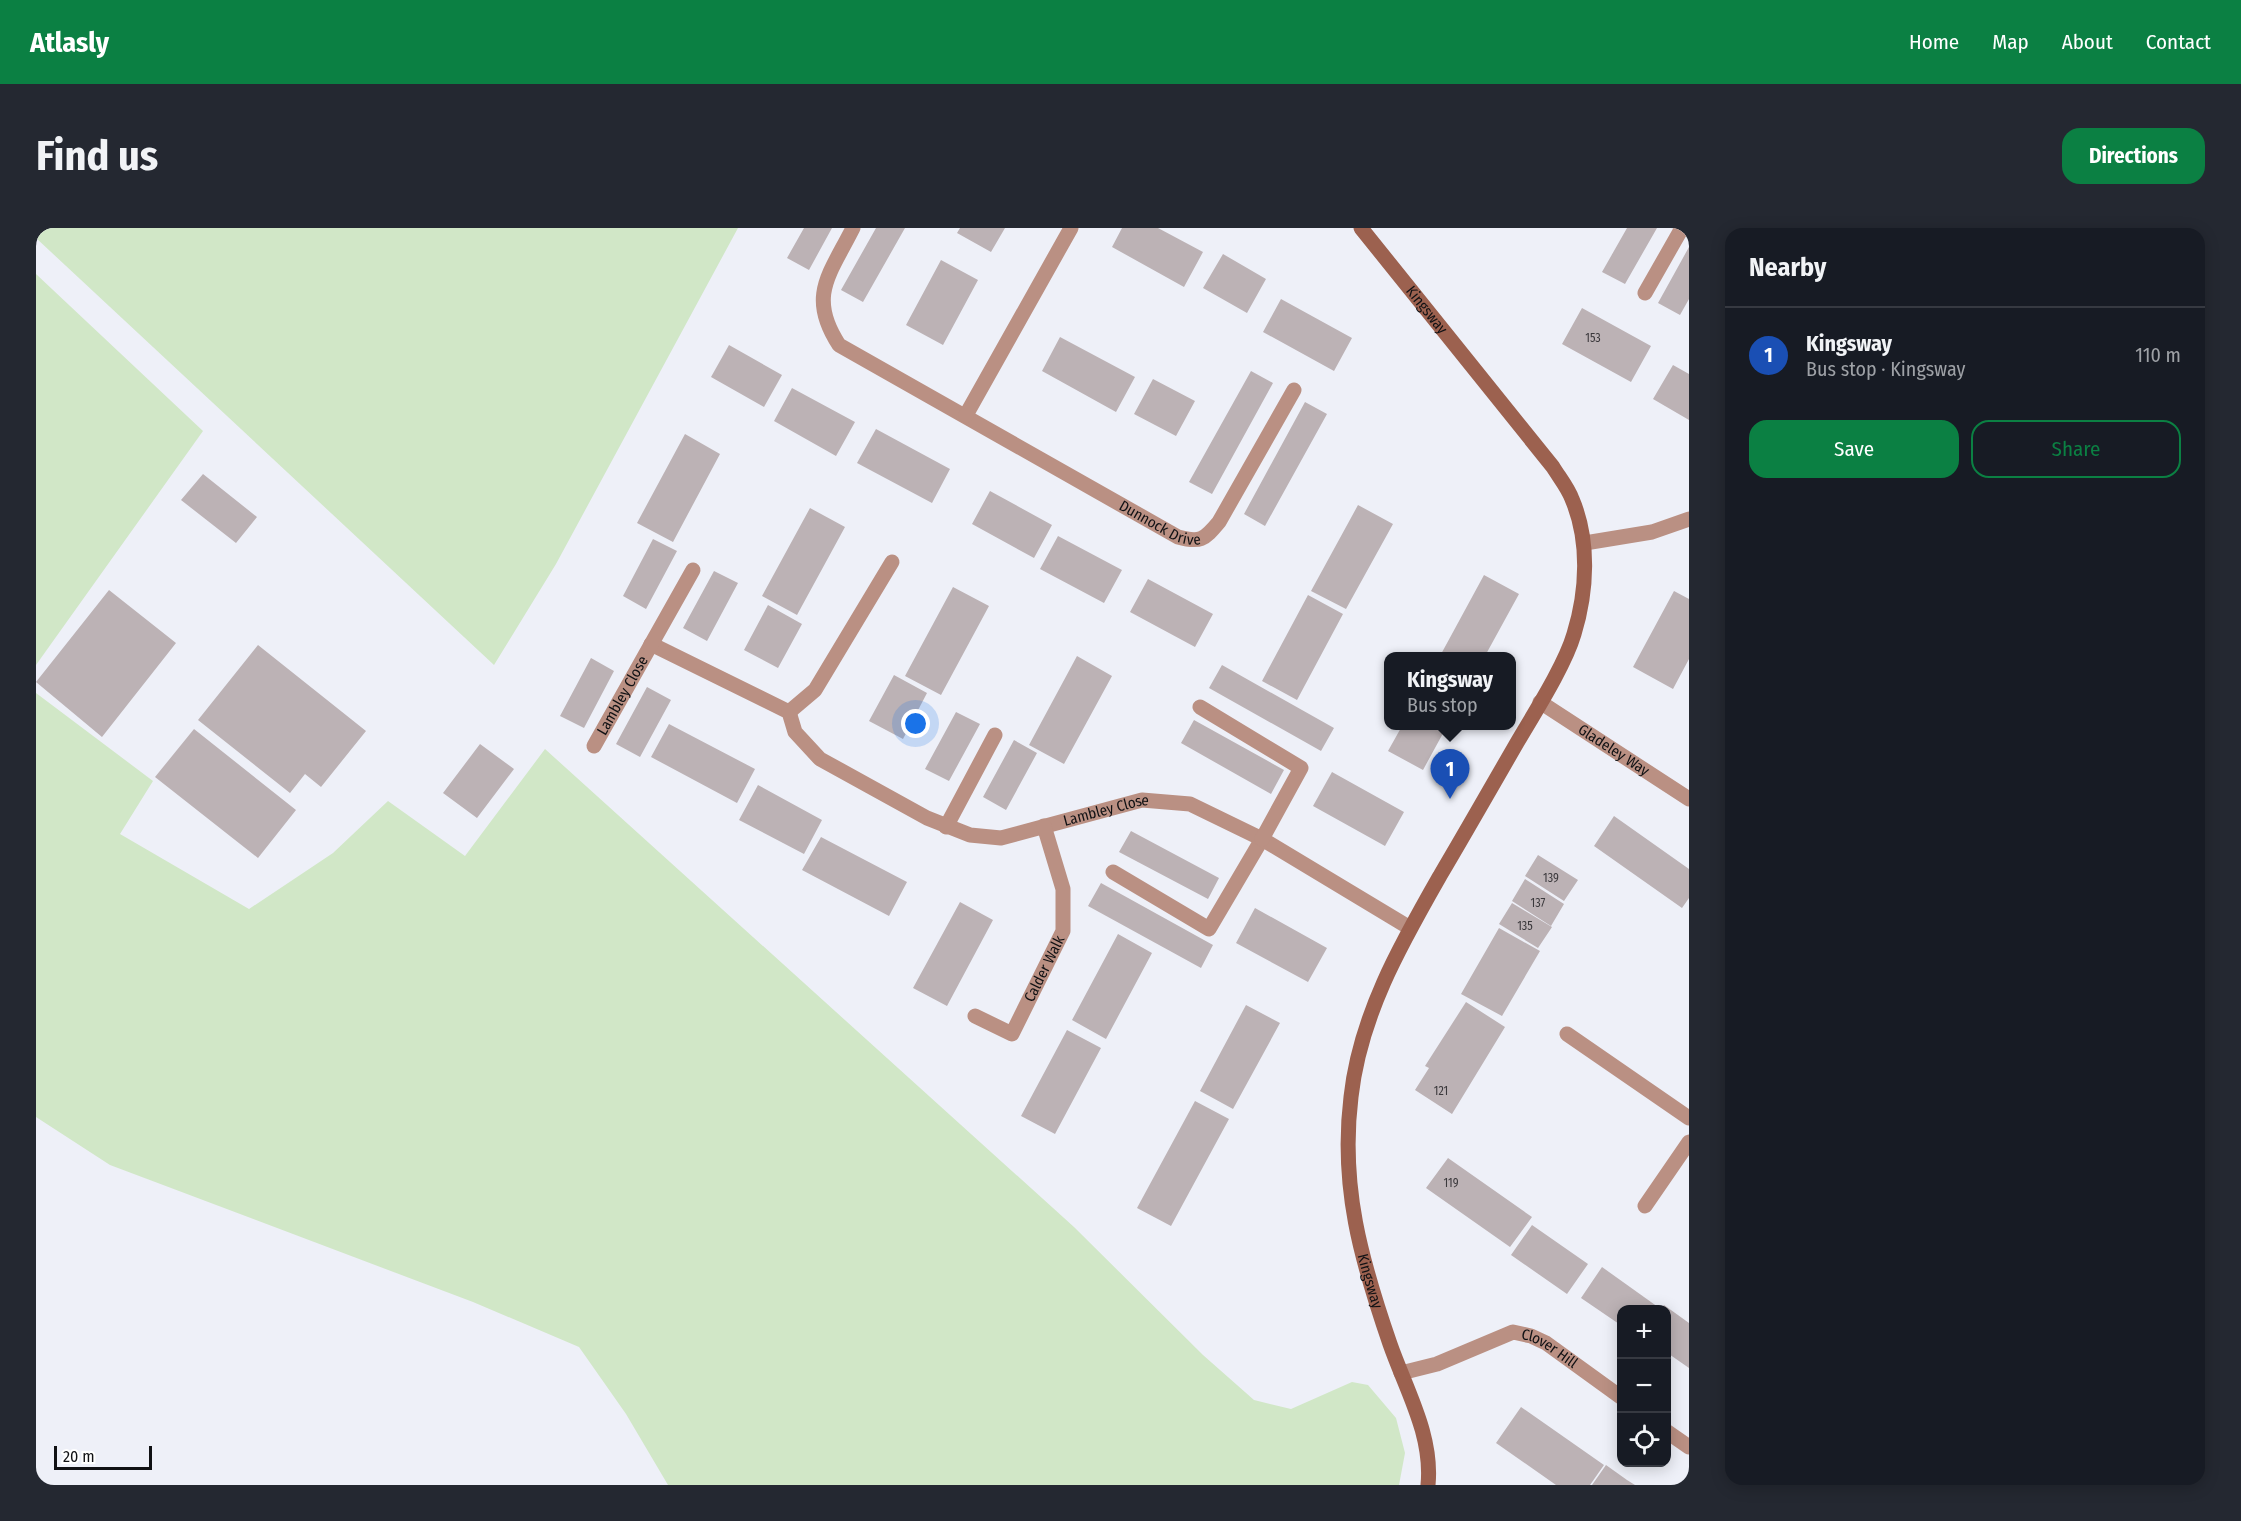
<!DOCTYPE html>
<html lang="en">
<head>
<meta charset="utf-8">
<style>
	:root { --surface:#171b24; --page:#242831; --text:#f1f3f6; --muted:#9ea1a6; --line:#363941; --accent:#0b8043 }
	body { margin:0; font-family:"Fira Sans Condensed",sans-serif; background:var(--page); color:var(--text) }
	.controls { position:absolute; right:18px; bottom:18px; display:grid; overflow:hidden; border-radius:12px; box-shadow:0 3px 15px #0003 }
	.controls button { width:54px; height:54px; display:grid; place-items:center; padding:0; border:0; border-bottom:2px solid var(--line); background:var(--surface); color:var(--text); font:30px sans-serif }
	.scale { position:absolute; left:18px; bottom:15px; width:98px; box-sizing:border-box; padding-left:6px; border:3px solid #101114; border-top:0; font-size:16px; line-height:21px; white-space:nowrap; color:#101114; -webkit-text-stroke:4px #fff; paint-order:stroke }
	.you { position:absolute; left:880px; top:496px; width:21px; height:21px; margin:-15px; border:4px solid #fff; border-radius:50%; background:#1a73e8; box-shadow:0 0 0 9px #1a73e833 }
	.badge { display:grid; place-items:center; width:39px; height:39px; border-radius:50%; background:var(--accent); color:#fff; font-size:20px; font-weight:700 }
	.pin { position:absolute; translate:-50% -50px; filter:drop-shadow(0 2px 3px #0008) }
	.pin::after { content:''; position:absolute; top:32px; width:21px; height:18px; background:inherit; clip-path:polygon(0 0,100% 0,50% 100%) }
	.popup { position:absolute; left:1348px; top:424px; width:132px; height:78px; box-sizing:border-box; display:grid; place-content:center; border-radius:12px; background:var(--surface); filter:drop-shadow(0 2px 4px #0005); font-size:20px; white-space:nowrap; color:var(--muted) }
	.popup b { font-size:22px; color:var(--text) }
	.popup::after { content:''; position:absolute; left:50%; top:100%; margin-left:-12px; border:12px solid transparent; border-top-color:var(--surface) }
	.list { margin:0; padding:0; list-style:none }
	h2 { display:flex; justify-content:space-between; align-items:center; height:78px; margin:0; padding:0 24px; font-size:26px }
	h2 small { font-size:20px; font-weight:400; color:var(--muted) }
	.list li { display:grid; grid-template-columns:39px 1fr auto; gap:18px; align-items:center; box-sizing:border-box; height:96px; padding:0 24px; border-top:2px solid var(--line) }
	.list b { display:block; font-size:22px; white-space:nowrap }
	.list p { margin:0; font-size:20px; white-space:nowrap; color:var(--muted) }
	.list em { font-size:20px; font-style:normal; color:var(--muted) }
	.actions { display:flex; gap:12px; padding:18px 24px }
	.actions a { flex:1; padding:14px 0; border:2px solid var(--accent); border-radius:18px; text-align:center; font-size:21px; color:var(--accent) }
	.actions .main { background:var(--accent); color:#fff }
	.icon { flex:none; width:33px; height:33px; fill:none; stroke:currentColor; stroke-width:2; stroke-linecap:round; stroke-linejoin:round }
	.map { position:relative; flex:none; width:1653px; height:1257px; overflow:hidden; border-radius:18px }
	header { display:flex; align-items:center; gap:36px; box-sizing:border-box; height:84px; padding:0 30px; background:var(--accent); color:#fff }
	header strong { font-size:28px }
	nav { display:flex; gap:33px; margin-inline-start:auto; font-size:21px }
	.intro { display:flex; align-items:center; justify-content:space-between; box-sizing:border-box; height:144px; padding:0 36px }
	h1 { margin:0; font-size:42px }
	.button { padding:15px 27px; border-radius:18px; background:var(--accent); color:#fff; font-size:21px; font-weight:700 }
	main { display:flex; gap:36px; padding:0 36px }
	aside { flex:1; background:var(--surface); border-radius:18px; box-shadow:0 3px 15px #0003 }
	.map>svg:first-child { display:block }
	.green { fill:#d1e7c7 }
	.building { fill:#bcb2b5 }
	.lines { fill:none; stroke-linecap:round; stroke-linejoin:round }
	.lane { stroke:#ba9083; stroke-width:15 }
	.street { stroke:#ba9083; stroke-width:15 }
	.secondary { stroke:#9c614f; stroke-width:15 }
	.labels { text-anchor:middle; stroke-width:4.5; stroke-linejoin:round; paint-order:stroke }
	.number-label { font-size:12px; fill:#3b393c }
	.street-label { font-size:15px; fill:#101114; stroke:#fff }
</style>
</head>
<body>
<header>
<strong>Atlasly</strong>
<nav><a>Home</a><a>Map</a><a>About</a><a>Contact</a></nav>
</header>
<div class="intro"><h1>Find us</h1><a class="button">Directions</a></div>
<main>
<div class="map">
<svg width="1653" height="1257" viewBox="0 0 1653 1257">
	<rect width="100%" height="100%" fill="#eef0f8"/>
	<path class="green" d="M 0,0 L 702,0 L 520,336 L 458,437 L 0,10 Z
		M 0,46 L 167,203 L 0,437 Z
		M 0,465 L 117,553 L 84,606 L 213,681 L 297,625 L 352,573 L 429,628 L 509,521 L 1038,999 L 1167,1127 L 1218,1172 L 1255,1181 L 1316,1154 L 1332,1157 L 1360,1190 L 1369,1225 L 1363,1257 L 632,1257 L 590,1186 L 543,1119 L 437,1074 L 74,937 L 0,889 Z"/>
	<path class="building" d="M 768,0 L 796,0 L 773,42 L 751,30 Z
		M 840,0 L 869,0 L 827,74 L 805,62 Z
		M 924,0 L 969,0 L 955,24 L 921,5 Z
		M 1086,0 L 1122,0 L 1167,24 L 1148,59 L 1076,19 Z
		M 1591,0 L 1621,0 L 1589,56 L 1566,44 Z
		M 1653,19 L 1653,71 L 1644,87 L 1622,75 Z
		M 1187,26 L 1230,51 L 1211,85 L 1167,60 Z
		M 905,32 L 942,52 L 907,117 L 870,97 Z
		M 1245,71 L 1316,110 L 1298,143 L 1227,104 Z
		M 1546,80 L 1615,118 L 1595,154 L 1526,116 Z
		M 1024,109 L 1099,149 L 1080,184 L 1006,143 Z
		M 693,117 L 746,147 L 728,179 L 675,149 Z
		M 1637,137 L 1653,146 L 1653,192 L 1617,171 Z
		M 1215,143 L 1237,155 L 1176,266 L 1153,254 Z
		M 1117,151 L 1159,173 L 1140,208 L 1098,186 Z
		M 756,160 L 819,194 L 800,228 L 738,193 Z
		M 1269,174 L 1291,186 L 1229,298 L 1208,286 Z
		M 840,201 L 914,241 L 896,275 L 821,235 Z
		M 649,206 L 684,226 L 637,314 L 601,295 Z
		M 167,246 L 221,289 L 200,315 L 145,272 Z
		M 954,263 L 1016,297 L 998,330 L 936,296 Z
		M 1322,277 L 1357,296 L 1310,381 L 1275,363 Z
		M 774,280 L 809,299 L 761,387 L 726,368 Z
		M 1022,308 L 1086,342 L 1068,375 L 1004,341 Z
		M 617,311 L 641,323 L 610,381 L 587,368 Z
		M 678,343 L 702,355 L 671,413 L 647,400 Z
		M 1448,347 L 1483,366 L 1449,428 L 1404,428 Z
		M 1112,351 L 1177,386 L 1159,419 L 1094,384 Z
		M 917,359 L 953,378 L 905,467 L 869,448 Z
		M 73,362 L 140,415 L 66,509 L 0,454 Z
		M 1638,363 L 1653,371 L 1653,431 L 1637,461 L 1597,439 Z
		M 1272,367 L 1307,386 L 1261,472 L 1226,453 Z
		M 732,377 L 766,396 L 742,440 L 708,422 Z
		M 222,417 L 330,503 L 285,559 L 269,546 L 254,565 L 162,492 Z
		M 1041,428 L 1076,448 L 1028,536 L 993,517 Z
		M 555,430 L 578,443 L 548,500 L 524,488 Z
		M 1186,437 L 1298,500 L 1285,523 L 1173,460 Z
		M 858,447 L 891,465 L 867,511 L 833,493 Z
		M 611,459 L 635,472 L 604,529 L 580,516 Z
		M 920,484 L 944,496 L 913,553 L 889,541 Z
		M 1158,492 L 1248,542 L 1235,566 L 1145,515 Z
		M 633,496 L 719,541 L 701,575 L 615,529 Z
		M 1366,498 L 1411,498 L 1387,542 L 1352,523 Z
		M 158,501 L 260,582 L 222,630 L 119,549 Z
		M 978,512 L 1001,525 L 970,582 L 947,569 Z
		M 444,516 L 478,541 L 441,590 L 407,565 Z
		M 1296,544 L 1368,584 L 1349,618 L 1277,578 Z
		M 722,557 L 786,592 L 768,626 L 703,592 Z
		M 1578,588 L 1653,641 L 1653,670 L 1646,680 L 1558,618 Z
		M 1095,603 L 1183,650 L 1172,671 L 1083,624 Z
		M 785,609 L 871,654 L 853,688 L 766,642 Z
		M 1502,627 L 1542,652 L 1528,673 L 1489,648 Z
		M 1489,651 L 1528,676 L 1515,698 L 1476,673 Z
		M 1065,655 L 1177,717 L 1165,740 L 1052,678 Z
		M 924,674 L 957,692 L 911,778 L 877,760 Z
		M 1476,675 L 1516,699 L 1502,720 L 1463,696 Z
		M 1219,680 L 1291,720 L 1272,754 L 1200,715 Z
		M 1463,700 L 1504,723 L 1466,788 L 1425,766 Z
		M 1082,706 L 1116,725 L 1070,811 L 1036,792 Z
		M 1430,774 L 1469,799 L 1416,886 L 1379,862 L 1393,840 L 1389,838 Z
		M 1210,777 L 1244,795 L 1197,881 L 1164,863 Z
		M 1031,802 L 1065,820 L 1019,906 L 985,888 Z
		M 1159,873 L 1193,891 L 1135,998 L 1101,980 Z
		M 1412,930 L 1496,989 L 1474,1019 L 1390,960 Z
		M 1496,997 L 1552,1036 L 1531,1066 L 1475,1027 Z
		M 1566,1039 L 1622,1079 L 1621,1082 L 1586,1082 L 1586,1098 L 1545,1070 Z
		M 1628,1077 L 1653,1095 L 1653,1140 L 1630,1124 L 1630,1082 L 1624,1082 Z
		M 1485,1179 L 1568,1237 L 1554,1257 L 1520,1257 L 1460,1215 Z
		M 1570,1237 L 1591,1252 L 1599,1257 L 1556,1257 Z"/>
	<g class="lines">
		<path class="lane" d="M 910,599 L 959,507
			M 1077,644 L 1173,701 L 1226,611
			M 1531,806 L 1653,890"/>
		<g class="street">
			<path id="s1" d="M 817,0 C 794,46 771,68 803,117 L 1142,309 C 1164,315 1168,312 1183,294 L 1258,162"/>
			<path d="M 1609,65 L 1646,0"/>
			<path d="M 930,187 L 1035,0"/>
			<path d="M 1549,315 L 1616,304 L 1653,291"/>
			<path id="s2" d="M 615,416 L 753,484 L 759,504 L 784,531 L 891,590 L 934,607 L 965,610 L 1106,572 L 1154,576 L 1226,611 L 1374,700"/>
			<path id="s3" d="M 1504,474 L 1653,571"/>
			<path d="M 1164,479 L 1265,540 L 1226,611"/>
			<path d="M 753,484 L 779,462 L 856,334"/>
			<path id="s4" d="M 558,518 L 657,342"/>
			<path id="s5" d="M 939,788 L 976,806 L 1027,703 L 1027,661 L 1008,598"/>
			<path d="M 1609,978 L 1653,914"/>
			<path id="s6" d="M 1365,1145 L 1401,1136 L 1477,1104 L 1495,1108 L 1510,1115 L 1586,1170"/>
			<path d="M 1630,1203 L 1653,1219"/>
		</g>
		<path class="secondary" id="s7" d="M 1325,0 L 1517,239 C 1523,249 1532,260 1536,271 C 1554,313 1551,364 1538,406 C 1529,437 1499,484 1482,513 C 1456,558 1431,602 1405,646 C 1365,716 1324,787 1315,869 C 1304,958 1325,1032 1354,1116 C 1370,1162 1397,1207 1392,1257"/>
	</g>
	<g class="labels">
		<g class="number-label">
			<text x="1557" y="114">153</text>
			<text x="1515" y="654">139</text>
			<text x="1502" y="679">137</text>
			<text x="1489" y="702">135</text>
			<text x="1405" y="867">121</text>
			<text x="1415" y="959">119</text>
		</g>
		<g class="street-label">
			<text dy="5" stroke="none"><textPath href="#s7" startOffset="105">Kingsway</textPath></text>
			<text dy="5" stroke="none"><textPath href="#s1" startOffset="495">Dunnock Drive</textPath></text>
			<text dy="5" stroke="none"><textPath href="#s4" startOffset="58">Lambley Close</textPath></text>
			<text dy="5" stroke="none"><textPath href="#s3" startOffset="88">Gladeley Way</textPath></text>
			<text dy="5" stroke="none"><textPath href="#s2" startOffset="520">Lambley Close</textPath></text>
			<text dy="5" stroke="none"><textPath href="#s5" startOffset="114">Calder Walk</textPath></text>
			<text dy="5" stroke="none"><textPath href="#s7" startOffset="1185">Kingsway</textPath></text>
			<text dy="5" stroke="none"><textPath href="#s6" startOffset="160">Clover Hill</textPath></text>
		</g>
	</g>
</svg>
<div class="controls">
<button>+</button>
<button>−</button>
<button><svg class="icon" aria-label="locate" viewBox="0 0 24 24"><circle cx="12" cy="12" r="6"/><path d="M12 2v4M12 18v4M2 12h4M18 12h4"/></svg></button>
</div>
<div class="scale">20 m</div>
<div class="you"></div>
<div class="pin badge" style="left:1414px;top:571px;background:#1a4fb4">1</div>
<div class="popup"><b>Kingsway</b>Bus stop</div>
</div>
<aside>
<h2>Nearby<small></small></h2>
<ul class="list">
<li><span class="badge" style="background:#1a4fb4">1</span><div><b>Kingsway</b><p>Bus stop · Kingsway</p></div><em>110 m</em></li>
</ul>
<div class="actions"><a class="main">Save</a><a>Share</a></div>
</aside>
</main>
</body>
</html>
